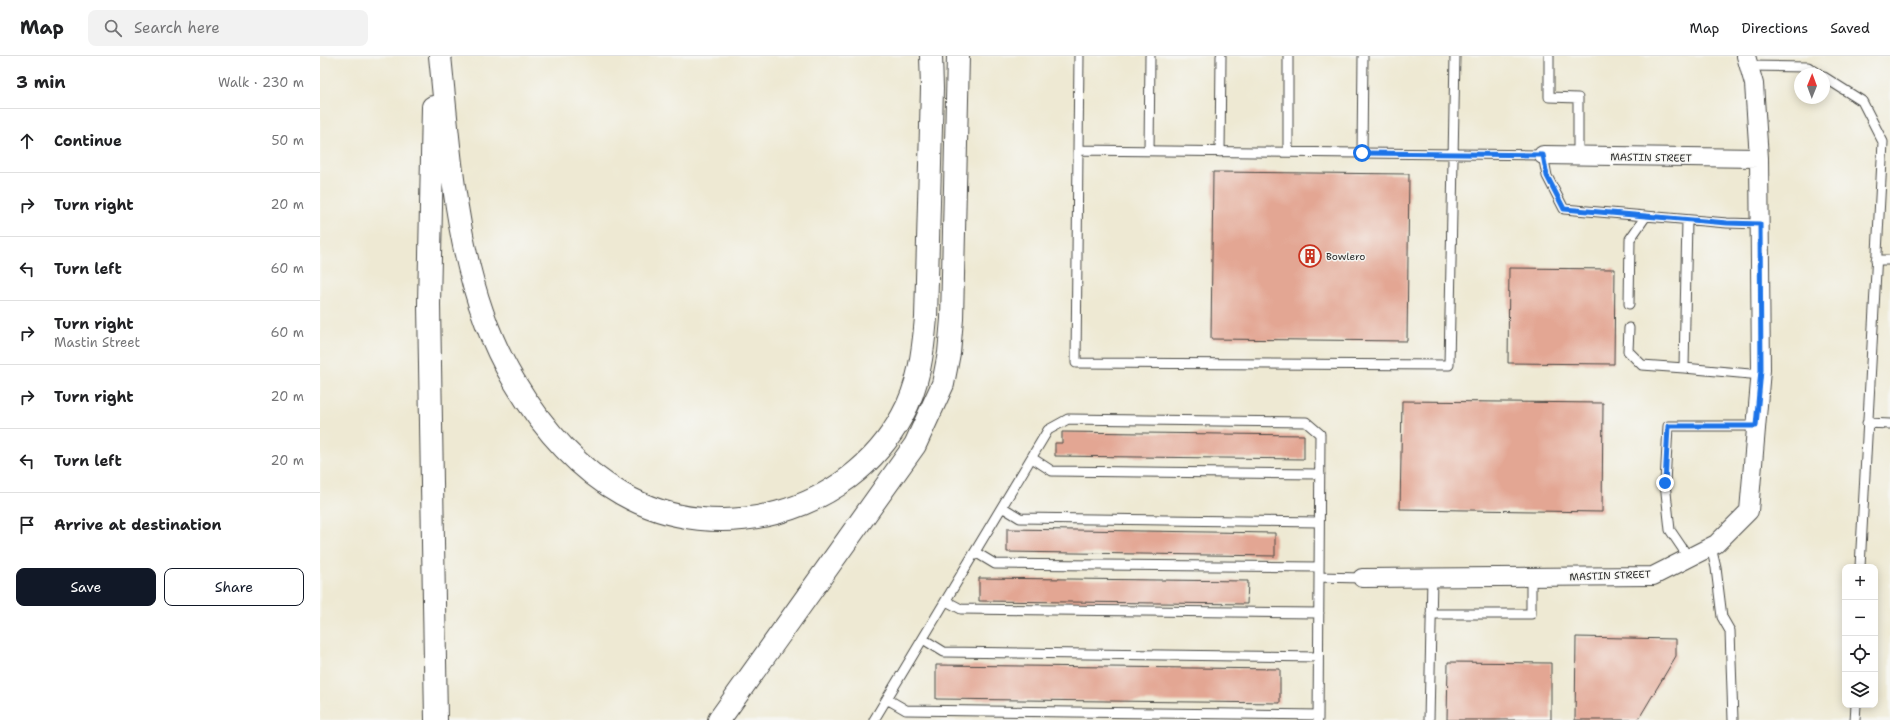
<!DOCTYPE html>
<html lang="en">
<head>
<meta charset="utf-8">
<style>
	:root { --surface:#fff; --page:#f2f2f2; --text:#202124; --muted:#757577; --line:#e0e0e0; --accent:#111827 }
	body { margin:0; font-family:"Shantell Sans",sans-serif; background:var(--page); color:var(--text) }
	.controls { position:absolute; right:12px; bottom:12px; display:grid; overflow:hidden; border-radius:8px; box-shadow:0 2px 10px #0003 }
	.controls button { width:36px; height:36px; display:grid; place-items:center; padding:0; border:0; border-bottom:1px solid var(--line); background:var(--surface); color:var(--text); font:20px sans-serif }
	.compass { position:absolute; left:1474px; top:12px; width:36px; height:36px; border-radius:50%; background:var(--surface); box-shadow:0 2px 10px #0003; rotate:1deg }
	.stop { position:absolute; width:12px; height:12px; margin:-9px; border:3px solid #1a73e8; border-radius:50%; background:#fff }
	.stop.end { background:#1a73e8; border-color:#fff; box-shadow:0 1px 4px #0008 }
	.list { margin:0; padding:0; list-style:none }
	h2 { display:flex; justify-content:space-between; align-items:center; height:52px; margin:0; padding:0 16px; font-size:17px }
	h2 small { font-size:13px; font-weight:400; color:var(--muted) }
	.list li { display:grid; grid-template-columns:26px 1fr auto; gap:12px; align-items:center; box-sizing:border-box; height:64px; padding:0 16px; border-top:1px solid var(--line) }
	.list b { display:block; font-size:15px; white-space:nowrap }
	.list p { margin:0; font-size:13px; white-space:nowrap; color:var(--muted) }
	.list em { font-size:13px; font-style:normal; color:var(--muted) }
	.actions { display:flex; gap:8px; padding:12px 16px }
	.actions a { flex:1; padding:9px 0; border:1px solid var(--accent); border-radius:8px; text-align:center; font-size:14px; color:var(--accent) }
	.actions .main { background:var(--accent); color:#fff }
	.icon { flex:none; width:22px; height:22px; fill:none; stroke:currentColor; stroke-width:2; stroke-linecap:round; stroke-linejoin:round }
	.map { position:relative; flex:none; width:1570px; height:664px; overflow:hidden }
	header { display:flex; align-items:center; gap:24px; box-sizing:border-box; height:56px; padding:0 20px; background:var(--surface); border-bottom:1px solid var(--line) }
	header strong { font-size:19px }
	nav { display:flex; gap:22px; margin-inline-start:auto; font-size:14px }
	.search { width:280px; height:36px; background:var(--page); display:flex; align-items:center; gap:10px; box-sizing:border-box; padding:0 14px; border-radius:8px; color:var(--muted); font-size:15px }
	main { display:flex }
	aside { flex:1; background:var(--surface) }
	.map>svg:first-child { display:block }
	.building { fill:#e3a693 }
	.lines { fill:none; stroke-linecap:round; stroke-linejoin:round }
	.lane-casing { stroke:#484844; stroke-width:11 }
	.street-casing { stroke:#484844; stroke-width:20 }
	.highway-casing { stroke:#484844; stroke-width:24 }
	.lane { stroke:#fff; stroke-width:9 }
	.street { stroke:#fff; stroke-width:18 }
	.highway { stroke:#fff; stroke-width:22 }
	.route { stroke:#1a73e8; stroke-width:5 }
	.labels { text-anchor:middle; stroke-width:3; stroke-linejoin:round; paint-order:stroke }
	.street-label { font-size:10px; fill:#2b2b2b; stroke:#f6f6f2 }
	.poi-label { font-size:10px; fill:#2b2b2b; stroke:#f6f6f2; text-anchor:start }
</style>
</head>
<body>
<header>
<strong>Map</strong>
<div class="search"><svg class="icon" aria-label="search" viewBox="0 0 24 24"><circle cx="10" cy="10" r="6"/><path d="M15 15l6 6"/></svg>Search here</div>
<nav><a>Map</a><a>Directions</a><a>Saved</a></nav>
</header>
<main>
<aside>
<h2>3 min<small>Walk · 230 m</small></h2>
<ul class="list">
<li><svg class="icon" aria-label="ahead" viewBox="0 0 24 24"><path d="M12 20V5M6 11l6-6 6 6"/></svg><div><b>Continue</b></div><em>50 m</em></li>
<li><svg class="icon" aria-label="right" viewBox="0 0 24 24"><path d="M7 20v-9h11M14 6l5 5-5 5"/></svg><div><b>Turn right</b></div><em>20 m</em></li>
<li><svg class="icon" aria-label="left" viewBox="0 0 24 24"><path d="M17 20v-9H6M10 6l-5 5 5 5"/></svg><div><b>Turn left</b></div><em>60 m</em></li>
<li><svg class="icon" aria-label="right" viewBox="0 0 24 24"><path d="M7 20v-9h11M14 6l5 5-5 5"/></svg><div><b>Turn right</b><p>Mastin Street</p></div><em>60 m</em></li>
<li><svg class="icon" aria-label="right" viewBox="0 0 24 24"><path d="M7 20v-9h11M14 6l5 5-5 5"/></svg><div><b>Turn right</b></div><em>20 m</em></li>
<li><svg class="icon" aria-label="left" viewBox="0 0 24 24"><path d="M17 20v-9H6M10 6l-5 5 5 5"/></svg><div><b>Turn left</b></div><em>20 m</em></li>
<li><svg class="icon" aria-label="arrive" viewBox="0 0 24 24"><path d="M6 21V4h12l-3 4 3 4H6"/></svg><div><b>Arrive at destination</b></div></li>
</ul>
<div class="actions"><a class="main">Save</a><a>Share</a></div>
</aside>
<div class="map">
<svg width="1570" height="664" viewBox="0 0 1570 664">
	<rect width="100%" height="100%" fill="#f6f6f2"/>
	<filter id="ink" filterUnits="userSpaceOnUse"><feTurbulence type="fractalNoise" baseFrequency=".025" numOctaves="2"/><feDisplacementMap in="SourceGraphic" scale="8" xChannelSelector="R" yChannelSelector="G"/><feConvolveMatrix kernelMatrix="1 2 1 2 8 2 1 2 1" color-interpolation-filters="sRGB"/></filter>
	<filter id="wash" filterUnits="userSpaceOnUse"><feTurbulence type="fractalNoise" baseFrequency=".012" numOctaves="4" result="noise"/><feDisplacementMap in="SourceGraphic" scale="16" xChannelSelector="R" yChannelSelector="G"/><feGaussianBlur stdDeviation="0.9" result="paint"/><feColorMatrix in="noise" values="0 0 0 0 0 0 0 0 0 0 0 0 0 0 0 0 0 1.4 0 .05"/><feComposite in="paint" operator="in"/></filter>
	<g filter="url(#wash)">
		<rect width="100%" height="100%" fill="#eee9d3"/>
		<g id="blocks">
			<path class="building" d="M 893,116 L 1089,118 L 1087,285 L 891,283 Z
				M 1189,212 L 1295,213 L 1294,308 L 1188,307 Z
				M 1082,345 L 1283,347 L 1282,456 L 1080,453 Z
				M 742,376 L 984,379 L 984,403 L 735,400 L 735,387 L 742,387 Z
				M 687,473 L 955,477 L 955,500 L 687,496 Z
				M 659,522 L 928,525 L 927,548 L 659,545 Z
				M 1256,581 L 1356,583 L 1356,600 L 1318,664 L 1255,664 Z
				M 1128,606 L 1231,607 L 1231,664 L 1127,664 Z
				M 616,609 L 960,613 L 960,647 L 616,643 Z"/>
		</g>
	</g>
	<g filter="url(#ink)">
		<use href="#blocks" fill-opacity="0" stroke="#484844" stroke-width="1"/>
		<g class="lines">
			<g class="lane-casing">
				<path id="lane" d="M 759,0 L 758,94 L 1223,99 L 1227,120 L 1244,153 L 1407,167 L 1440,168
					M 1229,0 L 1229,41 L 1258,42 L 1258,100
					M 1429,10 L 1488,11 L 1499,18
					M 1504,21 L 1542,45 L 1563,86 L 1540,511
					M 758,94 L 756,307 L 1129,309 L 1135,0
					M 829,95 L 830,0
					M 900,96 L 901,0
					M 968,96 L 968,0
					M 1042,97 L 1043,0
					M 1367,164 L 1364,312 L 1441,319
					M 1556,204 L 1570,204
					M 1309,248 L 1310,183 L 1326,160
					M 1309,272 L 1308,295 L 1322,309 L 1364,312
					M 1547,367 L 1570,368
					M 712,402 L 732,415 L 1000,418
					M 682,451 L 700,462 L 999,466
					M 1391,491 L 1396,512 L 1402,561 L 1410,575 L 1413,664
					M 655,496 L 675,508 L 999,511
					M 1369,502 L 1350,474 L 1345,427 L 1348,370 L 1436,370
					M 999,521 L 1042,522
					M 626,545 L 641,553 L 999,557
					M 1111,558 L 1211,558 L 1211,521
					M 603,583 L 624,596 L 998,601
					M 567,643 L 586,654 L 998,659
					M 554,664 L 728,374 L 748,363 L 986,366 L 1000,378 L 998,664
					M 1109,664 L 1112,522
					M 1535,664 L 1536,649"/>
			</g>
			<g class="street-casing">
				<path id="street" d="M 1223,99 L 1439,102
					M 1042,522 L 1333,520 L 1396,488 L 1429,455 L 1441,314 L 1439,102 L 1434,28 L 1426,0"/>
			</g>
			<g class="highway-casing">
				<path id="highway" d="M 120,0 C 131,107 137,231 194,325 C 221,370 256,412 302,438 C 398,493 529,458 582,360 C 599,330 603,296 606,262 L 612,32 L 611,0
					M 113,51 L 109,249 L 116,664
					M 399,664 L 595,389 L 623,328 L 629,297 L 632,263 L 638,0"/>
			</g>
			<use href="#lane" class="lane"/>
			<use href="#street" class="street"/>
			<use href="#highway" class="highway"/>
		</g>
	</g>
	<g class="lines" filter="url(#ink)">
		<path class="route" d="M 1042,97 L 1223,99 L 1227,120 L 1244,153 L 1407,167 L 1440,168 L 1441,314 L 1436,370 L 1348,370 L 1345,427"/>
	</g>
	<defs>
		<g id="building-ring" transform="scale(1.15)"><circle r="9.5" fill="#f6f6f2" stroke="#c8321e" stroke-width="1.5"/><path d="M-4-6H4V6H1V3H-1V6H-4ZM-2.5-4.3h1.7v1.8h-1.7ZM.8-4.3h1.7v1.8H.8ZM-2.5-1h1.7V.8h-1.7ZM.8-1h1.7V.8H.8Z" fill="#c8321e"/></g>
	</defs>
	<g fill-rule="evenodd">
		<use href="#building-ring" x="990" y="200"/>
	</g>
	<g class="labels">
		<g class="street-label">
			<text transform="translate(1331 101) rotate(1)" y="4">MASTIN STREET</text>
			<text transform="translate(1290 519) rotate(-2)" y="4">MASTIN STREET</text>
		</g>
		<g class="poi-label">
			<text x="1006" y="204">Bowlero</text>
		</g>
	</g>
</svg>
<div class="controls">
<button>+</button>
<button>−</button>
<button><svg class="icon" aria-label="locate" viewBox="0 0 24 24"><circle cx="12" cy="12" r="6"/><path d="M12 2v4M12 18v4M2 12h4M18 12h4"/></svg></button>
<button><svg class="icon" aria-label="layers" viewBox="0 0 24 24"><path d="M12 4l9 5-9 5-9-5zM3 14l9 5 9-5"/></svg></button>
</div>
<svg class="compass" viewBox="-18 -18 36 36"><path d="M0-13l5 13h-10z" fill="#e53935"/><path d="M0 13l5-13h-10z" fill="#757577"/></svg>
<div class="stop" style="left:1042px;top:97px"></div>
<div class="stop end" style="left:1345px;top:427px"></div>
</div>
</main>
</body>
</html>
